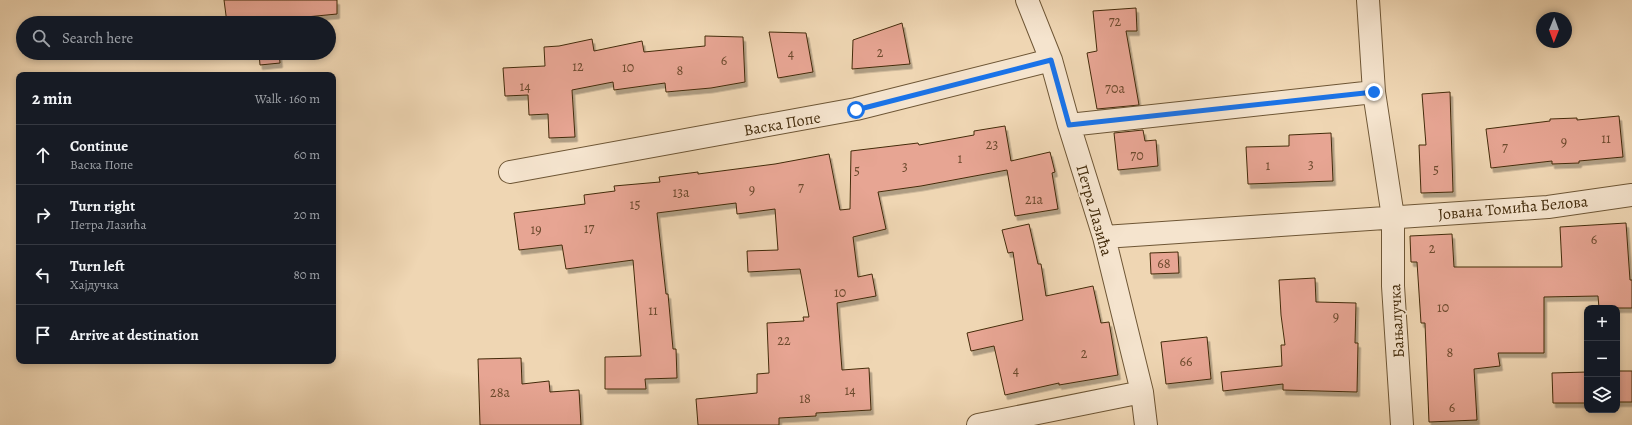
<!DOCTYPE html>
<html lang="en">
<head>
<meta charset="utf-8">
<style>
	:root { --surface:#171b24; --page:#242831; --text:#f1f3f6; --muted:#9ea1a6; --line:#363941 }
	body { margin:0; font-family:Alegreya,serif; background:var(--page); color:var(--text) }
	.controls { position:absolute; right:12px; bottom:12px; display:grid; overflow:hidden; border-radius:8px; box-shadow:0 2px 6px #0003 }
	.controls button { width:36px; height:36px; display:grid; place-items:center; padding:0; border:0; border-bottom:1px solid var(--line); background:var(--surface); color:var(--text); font:20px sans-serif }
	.compass { position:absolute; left:1536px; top:12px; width:36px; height:36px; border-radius:50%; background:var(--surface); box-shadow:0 2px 6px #0003; rotate:181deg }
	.stop { position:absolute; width:12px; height:12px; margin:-9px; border:3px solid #1a73e8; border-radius:50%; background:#fff }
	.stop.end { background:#1a73e8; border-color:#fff; box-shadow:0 1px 4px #0008 }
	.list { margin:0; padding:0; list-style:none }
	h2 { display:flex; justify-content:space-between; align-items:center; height:52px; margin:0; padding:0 16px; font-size:17px }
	h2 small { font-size:13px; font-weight:400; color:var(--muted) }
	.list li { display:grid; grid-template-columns:26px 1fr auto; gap:12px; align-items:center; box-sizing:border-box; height:60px; padding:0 16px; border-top:1px solid var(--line) }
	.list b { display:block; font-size:15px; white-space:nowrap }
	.list p { margin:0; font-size:13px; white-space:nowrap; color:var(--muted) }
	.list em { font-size:13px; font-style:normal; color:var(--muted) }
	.icon { flex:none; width:22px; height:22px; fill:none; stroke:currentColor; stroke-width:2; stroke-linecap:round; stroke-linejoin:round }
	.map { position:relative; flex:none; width:1632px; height:425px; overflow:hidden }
	.search { position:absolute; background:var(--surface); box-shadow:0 2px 6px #0003; left:16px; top:16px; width:320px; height:44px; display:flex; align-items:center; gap:10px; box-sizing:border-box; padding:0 14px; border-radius:22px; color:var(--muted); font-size:15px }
	.panel { position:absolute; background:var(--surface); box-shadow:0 2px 6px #0003; left:16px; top:72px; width:320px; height:292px; border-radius:8px }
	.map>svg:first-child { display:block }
	.building { fill:#e7a593; stroke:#432b0b; filter:url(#shadow) }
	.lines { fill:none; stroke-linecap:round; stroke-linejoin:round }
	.minor-casing { stroke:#6e5635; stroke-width:24 }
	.minor { stroke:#f5e4ce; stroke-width:22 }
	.route { stroke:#1a73e8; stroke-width:5 }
	.labels { text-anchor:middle; stroke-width:3.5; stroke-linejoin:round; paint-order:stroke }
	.number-label { font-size:14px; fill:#6c4a2d }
	.street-label { font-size:16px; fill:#432b0b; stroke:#f5e4ce }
</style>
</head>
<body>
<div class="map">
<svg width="1632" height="425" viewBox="0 0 1632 425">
	<defs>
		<filter id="shadow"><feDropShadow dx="2.5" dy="4.5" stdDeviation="0" flood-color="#0004"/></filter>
	</defs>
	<rect width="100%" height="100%" fill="#efd6b3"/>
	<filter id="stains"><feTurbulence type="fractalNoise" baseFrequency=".005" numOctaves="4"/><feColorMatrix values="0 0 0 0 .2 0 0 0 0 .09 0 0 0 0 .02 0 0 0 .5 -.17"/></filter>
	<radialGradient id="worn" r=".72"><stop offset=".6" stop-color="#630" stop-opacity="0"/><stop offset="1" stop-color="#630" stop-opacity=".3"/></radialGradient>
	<path class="building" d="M 224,0 L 337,0 L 337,14 L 275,20 L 276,23 L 227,23 Z
		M 1136,8 L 1137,31 L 1126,31 L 1139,105 L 1097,109 L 1087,53 L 1097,51 L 1093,11 Z
		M 902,23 L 910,64 L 852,69 L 853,40 Z
		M 769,32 L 806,33 L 813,72 L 778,78 Z
		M 705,36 L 743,37 L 745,82 L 711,88 L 666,92 L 665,83 L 614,90 L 613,82 L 572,90 L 575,137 L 549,138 L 548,114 L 529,115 L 528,95 L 505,96 L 503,68 L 545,66 L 544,47 L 559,46 L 592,39 L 594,51 L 642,41 L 644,52 L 705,46 Z
		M 259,53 L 279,53 L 280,63 L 260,65 Z
		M 1450,92 L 1453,192 L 1421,193 L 1419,145 L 1426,145 L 1422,94 Z
		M 1619,116 L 1623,157 L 1579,161 L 1579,163 L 1552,164 L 1552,161 L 1491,168 L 1486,129 L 1550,121 L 1550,119 L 1577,118 L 1577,120 Z
		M 1005,126 L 1011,161 L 1050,152 L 1055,172 L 1052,173 L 1058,209 L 1015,216 L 1007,170 L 921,186 L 878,192 L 886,229 L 853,237 L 858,277 L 872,274 L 876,296 L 837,303 L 842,370 L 869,368 L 871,410 L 816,413 L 816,416 L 779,418 L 779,425 L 698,425 L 696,399 L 757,393 L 757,374 L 769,373 L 767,323 L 804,321 L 803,317 L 809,317 L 800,269 L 748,272 L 747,251 L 778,250 L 775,209 L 737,214 L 736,203 L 657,213 L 666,294 L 668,294 L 673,349 L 676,349 L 677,378 L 645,379 L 646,389 L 605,389 L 605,357 L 641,356 L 633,260 L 566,269 L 562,245 L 519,250 L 514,213 L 585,204 L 584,195 L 615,191 L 614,186 L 660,182 L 659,177 L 698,172 L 698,174 L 775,164 L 829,154 L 840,210 L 850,209 L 851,151 L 918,143 L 919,145 L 974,135 L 974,131 Z
		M 1143,130 L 1145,141 L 1156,140 L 1158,166 L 1118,170 L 1114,133 Z
		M 1331,133 L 1333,181 L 1248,184 L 1246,147 L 1289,146 L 1289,135 Z
		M 1626,223 L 1630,280 L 1632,280 L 1632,308 L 1599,308 L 1598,296 L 1544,297 L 1544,353 L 1498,353 L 1500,366 L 1474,369 L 1477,420 L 1429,422 L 1425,323 L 1421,323 L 1417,262 L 1411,262 L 1410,236 L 1452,234 L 1454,267 L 1562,267 L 1560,227 Z
		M 1029,224 L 1038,264 L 1041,264 L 1046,296 L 1093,286 L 1101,323 L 1109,322 L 1118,375 L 1059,385 L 1059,383 L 1005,395 L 994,346 L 971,351 L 967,333 L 1023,320 L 1013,252 L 1008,253 L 1002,230 Z
		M 1178,252 L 1179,273 L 1151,274 L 1150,253 Z
		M 1315,278 L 1316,302 L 1356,303 L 1355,343 L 1358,343 L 1357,392 L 1283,390 L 1283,384 L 1223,391 L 1221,372 L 1282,366 L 1281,345 L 1285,345 L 1281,315 L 1279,280 Z
		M 1207,337 L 1211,379 L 1166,384 L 1161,342 Z
		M 521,358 L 522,384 L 549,381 L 550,392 L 579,390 L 581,425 L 480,425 L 478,359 Z
		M 1617,371 L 1632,371 L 1632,402 L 1617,402 Z
		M 1587,372 L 1587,403 L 1553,403 L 1552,373 Z"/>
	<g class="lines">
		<g class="minor-casing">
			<path id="minor" d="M 1027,0 L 1051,60 L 1069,125 L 1104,237 L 1142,392 L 1146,425
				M 1368,0 L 1374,92 L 1393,217 L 1393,286 L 1402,425
				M 1069,125 L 1374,92
				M 510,172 L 856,109 L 1051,60
				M 1104,237 L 1548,207 L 1632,195
				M 978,425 L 1142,392"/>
		</g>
		<use href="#minor" class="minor"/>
	</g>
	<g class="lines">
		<path class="route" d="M 856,110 L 1051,60 L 1069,125 L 1374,92"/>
	</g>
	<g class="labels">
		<g class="number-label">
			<text x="1115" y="26">72</text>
			<text x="880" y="57">2</text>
			<text x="791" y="58">4</text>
			<text x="724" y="65">6</text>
			<text x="578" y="71">12</text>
			<text x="628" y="72">10</text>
			<text x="680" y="75">8</text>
			<text x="525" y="91">14</text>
			<text x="1115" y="93">70a</text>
			<text x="1606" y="143">11</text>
			<text x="1564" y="146">9</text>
			<text x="992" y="149">23</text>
			<text x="1505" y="152">7</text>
			<text x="1137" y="160">70</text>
			<text x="960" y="163">1</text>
			<text x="1311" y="169">3</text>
			<text x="1268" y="170">1</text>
			<text x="905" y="171">3</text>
			<text x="1436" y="174">5</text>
			<text x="857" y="175">5</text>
			<text x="801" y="192">7</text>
			<text x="752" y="194">9</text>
			<text x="681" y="197">13a</text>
			<text x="1034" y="204">21a</text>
			<text x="635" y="209">15</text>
			<text x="589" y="233">17</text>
			<text x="536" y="234">19</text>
			<text x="1594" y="244">6</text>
			<text x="1432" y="253">2</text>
			<text x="1164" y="268">68</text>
			<text x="840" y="297">10</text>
			<text x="1443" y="312">10</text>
			<text x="653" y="315">11</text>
			<text x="1336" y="321">9</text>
			<text x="784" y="345">22</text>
			<text x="1450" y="357">8</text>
			<text x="1084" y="358">2</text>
			<text x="1186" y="366">66</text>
			<text x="1016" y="375">4</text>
			<text x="850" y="395">14</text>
			<text x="500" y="397">28a</text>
			<text x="805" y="403">18</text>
			<text x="1452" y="412">6</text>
		</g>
		<g class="street-label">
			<text transform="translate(782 123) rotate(-10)" y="6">Васка Попе</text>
			<text transform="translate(1513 207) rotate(-5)" y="6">Јована Томића Белова</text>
			<text transform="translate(1095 210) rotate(74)" y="6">Петра Лазића</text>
			<text transform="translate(1396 321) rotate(-93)" y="6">Бањалучка</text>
		</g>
	</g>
	<rect width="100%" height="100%" filter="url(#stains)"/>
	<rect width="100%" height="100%" fill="url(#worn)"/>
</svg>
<div class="controls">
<button>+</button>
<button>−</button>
<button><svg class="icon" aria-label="layers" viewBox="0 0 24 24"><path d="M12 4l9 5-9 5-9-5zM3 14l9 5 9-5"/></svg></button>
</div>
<svg class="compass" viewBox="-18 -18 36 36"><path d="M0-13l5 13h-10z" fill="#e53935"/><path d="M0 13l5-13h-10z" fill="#9ea1a6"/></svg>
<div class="stop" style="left:856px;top:110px"></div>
<div class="stop end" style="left:1374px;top:92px"></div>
<div class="search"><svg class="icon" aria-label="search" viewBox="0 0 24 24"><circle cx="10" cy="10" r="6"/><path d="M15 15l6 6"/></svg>Search here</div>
<section class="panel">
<h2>2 min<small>Walk · 160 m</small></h2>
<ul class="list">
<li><svg class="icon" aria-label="ahead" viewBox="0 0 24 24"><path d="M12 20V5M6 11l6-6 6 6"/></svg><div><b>Continue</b><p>Васка Попе</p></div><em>60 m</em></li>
<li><svg class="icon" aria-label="right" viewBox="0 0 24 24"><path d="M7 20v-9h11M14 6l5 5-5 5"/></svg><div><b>Turn right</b><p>Петра Лазића</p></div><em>20 m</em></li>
<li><svg class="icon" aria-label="left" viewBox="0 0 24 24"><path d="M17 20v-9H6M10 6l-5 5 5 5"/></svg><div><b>Turn left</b><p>Хајдучка</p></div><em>80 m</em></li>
<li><svg class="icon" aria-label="arrive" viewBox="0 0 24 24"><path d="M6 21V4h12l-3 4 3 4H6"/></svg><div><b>Arrive at destination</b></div></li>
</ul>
</section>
</div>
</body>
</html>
